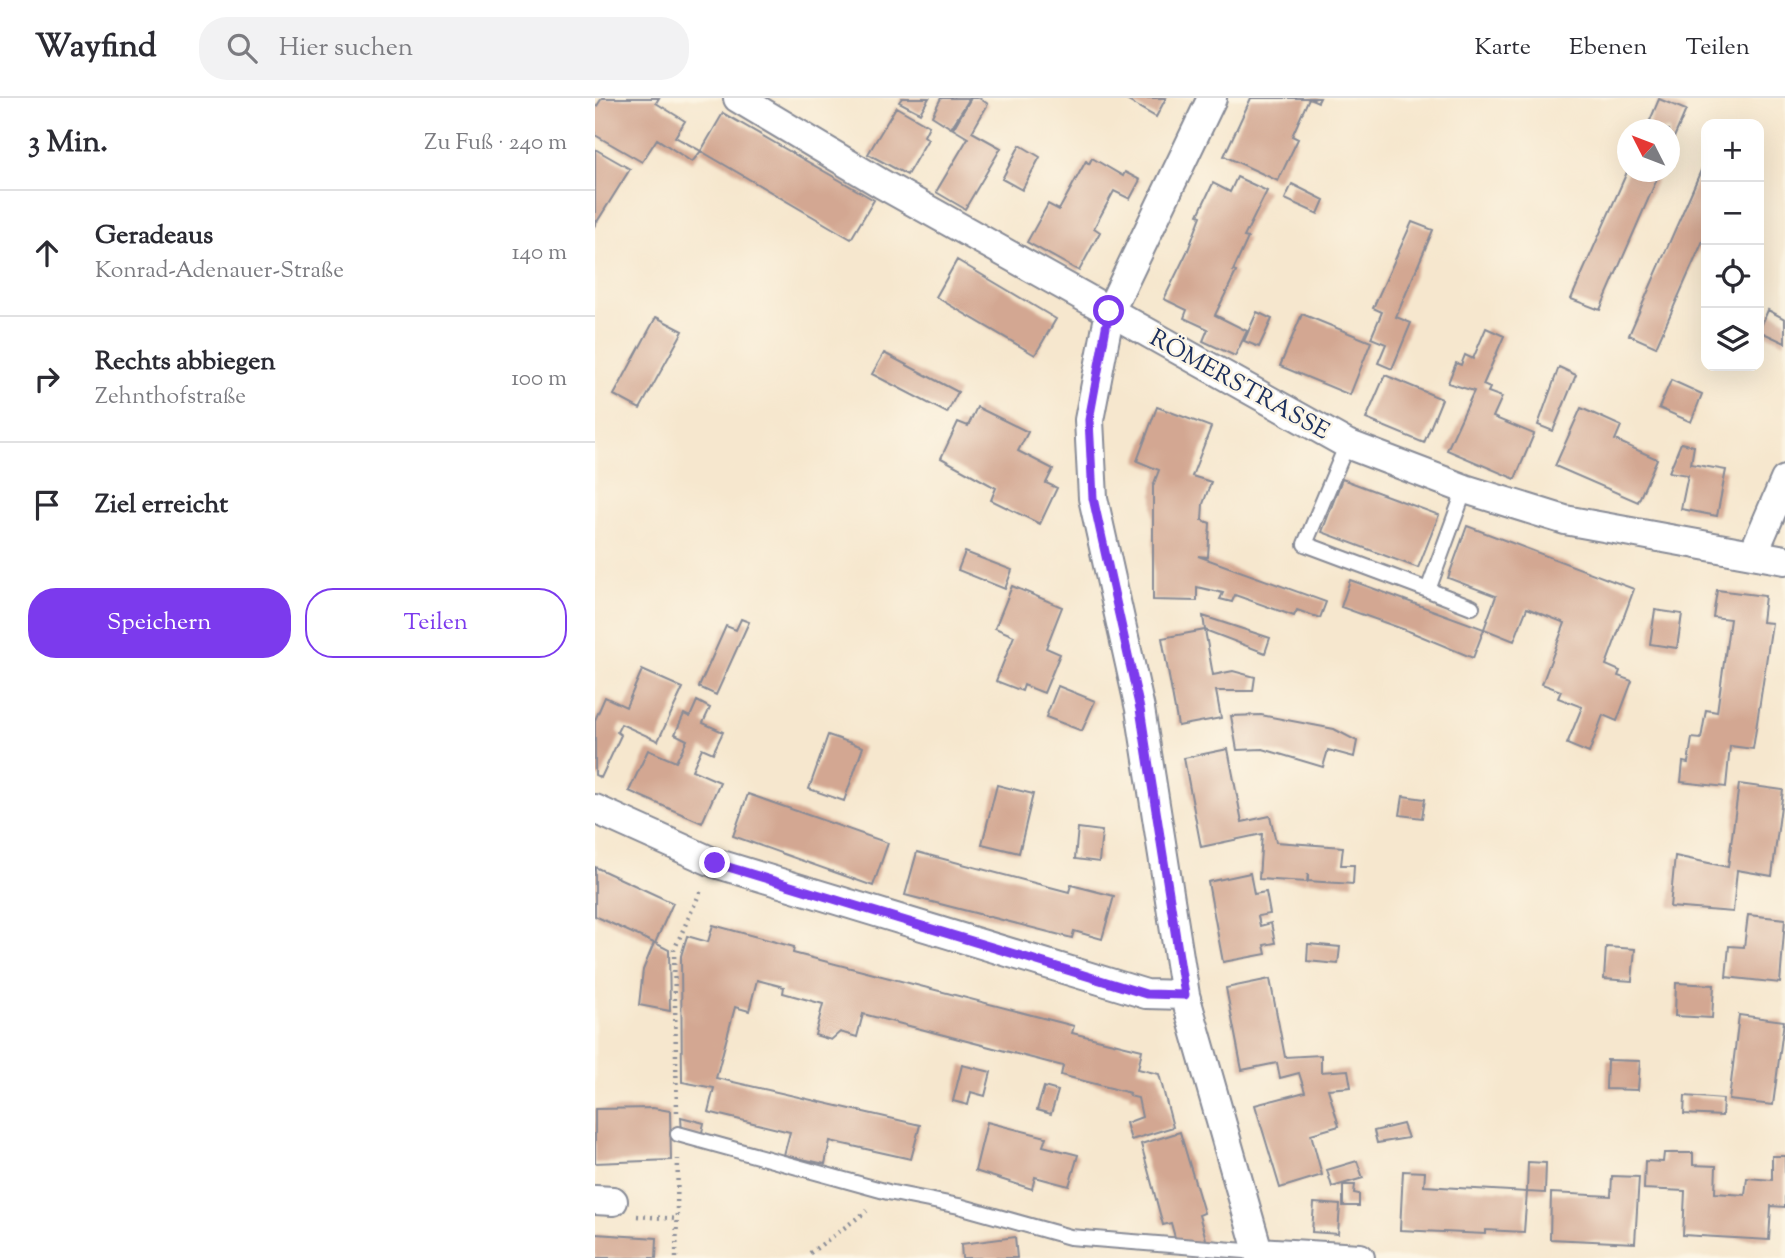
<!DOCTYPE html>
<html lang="de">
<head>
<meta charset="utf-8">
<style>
	:root { --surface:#fff; --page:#f2f2f3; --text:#2b2b33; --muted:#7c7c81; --line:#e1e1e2; --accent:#7c3aed }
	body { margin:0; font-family:"Sorts Mill Goudy",serif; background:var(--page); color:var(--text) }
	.controls { position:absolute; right:21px; top:21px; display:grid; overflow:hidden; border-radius:14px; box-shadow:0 7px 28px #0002 }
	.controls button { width:63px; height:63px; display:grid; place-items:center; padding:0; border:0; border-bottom:2px solid var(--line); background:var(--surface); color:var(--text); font:35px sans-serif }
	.compass { position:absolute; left:1022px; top:21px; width:63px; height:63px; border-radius:50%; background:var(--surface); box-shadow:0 7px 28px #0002; rotate:312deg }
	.stop { position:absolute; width:21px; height:21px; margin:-16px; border:5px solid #7c3aed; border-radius:50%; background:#fff }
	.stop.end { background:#7c3aed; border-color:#fff; box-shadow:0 2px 7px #0008 }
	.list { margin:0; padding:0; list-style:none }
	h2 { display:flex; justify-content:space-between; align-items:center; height:91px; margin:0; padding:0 28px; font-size:30px }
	h2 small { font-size:23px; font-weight:400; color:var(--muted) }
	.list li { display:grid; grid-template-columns:46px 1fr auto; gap:21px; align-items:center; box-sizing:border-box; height:126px; padding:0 28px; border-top:2px solid var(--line) }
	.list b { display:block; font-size:26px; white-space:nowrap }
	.list p { margin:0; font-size:23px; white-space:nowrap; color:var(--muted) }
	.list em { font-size:23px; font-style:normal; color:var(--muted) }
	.actions { display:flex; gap:14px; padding:21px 28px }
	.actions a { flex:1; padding:16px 0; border:2px solid var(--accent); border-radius:28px; text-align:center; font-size:24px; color:var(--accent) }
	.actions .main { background:var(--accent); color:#fff }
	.icon { flex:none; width:38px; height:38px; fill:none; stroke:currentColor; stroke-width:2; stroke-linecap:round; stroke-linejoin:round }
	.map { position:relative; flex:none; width:1190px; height:1160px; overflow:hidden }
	header { display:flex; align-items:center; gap:42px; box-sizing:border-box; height:98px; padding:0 35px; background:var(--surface); border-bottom:2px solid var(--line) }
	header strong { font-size:33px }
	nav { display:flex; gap:38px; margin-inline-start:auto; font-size:24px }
	.search { width:490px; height:63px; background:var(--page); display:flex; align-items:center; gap:18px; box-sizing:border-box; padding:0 24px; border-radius:28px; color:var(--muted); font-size:26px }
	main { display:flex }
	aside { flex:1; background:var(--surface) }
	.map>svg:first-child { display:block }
	.building { fill:#d3a792 }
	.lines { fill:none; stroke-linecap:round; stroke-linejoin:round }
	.lane-casing { stroke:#888b96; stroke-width:18 }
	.street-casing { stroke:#888b96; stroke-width:32 }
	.path { stroke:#888b96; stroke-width:4.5; stroke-dasharray:2 5; stroke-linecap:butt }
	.lane { stroke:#fff; stroke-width:14 }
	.street { stroke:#fff; stroke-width:28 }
	.route { stroke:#7c3aed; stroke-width:9 }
	.labels { text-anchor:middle; stroke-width:5; stroke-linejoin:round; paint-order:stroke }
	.street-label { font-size:24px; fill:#1b2f5e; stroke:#fcf5e5 }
</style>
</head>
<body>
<header>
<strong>Wayfind</strong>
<div class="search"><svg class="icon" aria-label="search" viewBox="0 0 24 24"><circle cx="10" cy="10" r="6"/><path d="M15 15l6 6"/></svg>Hier suchen</div>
<nav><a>Karte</a><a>Ebenen</a><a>Teilen</a></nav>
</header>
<main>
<aside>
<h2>3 Min.<small>Zu Fuß · 240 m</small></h2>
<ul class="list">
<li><svg class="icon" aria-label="ahead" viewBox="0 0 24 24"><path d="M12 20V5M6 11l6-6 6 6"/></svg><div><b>Geradeaus</b><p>Konrad-Adenauer-Straße</p></div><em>140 m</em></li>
<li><svg class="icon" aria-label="right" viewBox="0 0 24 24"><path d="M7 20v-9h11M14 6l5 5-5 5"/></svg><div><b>Rechts abbiegen</b><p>Zehnthofstraße</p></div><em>100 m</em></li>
<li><svg class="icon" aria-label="arrive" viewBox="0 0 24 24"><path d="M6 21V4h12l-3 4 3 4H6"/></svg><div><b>Ziel erreicht</b></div></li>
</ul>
<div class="actions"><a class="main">Speichern</a><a>Teilen</a></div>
</aside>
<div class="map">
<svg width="1190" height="1160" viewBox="0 0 1190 1160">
	<rect width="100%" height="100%" fill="#fcf5e5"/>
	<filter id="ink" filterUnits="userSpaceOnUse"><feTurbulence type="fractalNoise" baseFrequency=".0143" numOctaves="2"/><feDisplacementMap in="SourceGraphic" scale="14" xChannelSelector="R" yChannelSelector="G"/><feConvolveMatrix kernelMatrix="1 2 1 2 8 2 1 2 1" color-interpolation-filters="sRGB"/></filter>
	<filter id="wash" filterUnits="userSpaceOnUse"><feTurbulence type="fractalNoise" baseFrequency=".00686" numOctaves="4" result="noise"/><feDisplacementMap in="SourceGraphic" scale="28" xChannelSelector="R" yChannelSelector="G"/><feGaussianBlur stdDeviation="1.57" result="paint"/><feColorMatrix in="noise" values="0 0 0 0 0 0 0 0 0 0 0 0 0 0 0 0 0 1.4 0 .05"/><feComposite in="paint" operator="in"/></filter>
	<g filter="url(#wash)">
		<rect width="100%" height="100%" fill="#f6e7ce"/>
		<g id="blocks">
			<path class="building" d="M 7,0 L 64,0 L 61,5 L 90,23 L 80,39 L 106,53 L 97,64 L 62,41 L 47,64 L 0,37 L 0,11 Z
				M 307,0 L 334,0 L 325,15 L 304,4 Z
				M 346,0 L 375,0 L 356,30 L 337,18 Z
				M 376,0 L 384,0 L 393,6 L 377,34 L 406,50 L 370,111 L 341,94 L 373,40 L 358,31 Z
				M 528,0 L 571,0 L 561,19 Z
				M 656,0 L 725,0 L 723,4 L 714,0 L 697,38 L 703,41 L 683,83 L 629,58 Z
				M 1064,1 L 1091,12 L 1074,51 L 1074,32 L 1051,32 Z
				M 301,9 L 334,28 L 329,38 L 333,41 L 312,77 L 273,56 Z
				M 128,15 L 279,102 L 256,141 L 106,53 Z
				M 425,47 L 445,59 L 427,92 L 407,81 Z
				M 0,51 L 35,71 L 0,127 Z
				M 497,60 L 528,78 L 530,74 L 545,82 L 535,101 L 519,93 L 499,130 L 505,134 L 484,173 L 432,144 L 453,106 L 464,112 L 491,63 L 494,66 Z
				M 1111,61 L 1111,136 L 1061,249 L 1034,237 Z
				M 1032,74 L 1065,74 L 1005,212 L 976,201 Z
				M 642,79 L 672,93 L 649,139 L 653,140 L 638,173 L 641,174 L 620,217 L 652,233 L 640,258 L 608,243 L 613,231 L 589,220 L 592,212 L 569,201 L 593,152 L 606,118 L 603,117 L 618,85 L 635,94 Z
				M 697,86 L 729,102 L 723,116 L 690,101 Z
				M 817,124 L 838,132 L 801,219 L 816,225 L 797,271 L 783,265 L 791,246 L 776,240 L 787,214 L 778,210 Z
				M 362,162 L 461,221 L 440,257 L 341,199 Z
				M 1173,212 L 1190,221 L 1190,245 L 1164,233 Z
				M 662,214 L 677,221 L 664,249 L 649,243 Z
				M 707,216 L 776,244 L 755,297 L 685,268 Z
				M 61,219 L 88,233 L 45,311 L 19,297 Z
				M 891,230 L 909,238 L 888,287 L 895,290 L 893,294 L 907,299 L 898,319 L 939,336 L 920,381 L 852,352 L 879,293 L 853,285 L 861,265 L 866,267 L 870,257 L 878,261 Z
				M 289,255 L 363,294 L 352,315 L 277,276 Z
				M 964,269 L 981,277 L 958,333 L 943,327 Z
				M 790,277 L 847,301 L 829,345 L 771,321 Z
				M 1076,282 L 1107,296 L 1096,324 L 1064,310 Z
				M 382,309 L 433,334 L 423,353 L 458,371 L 451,385 L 462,390 L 445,426 L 396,402 L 401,390 L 346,360 L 363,324 L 373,328 Z
				M 562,309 L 616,329 L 597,378 L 616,384 L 608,406 L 607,422 L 615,425 L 613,459 L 603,458 L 731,504 L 725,520 L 702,512 L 699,518 L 640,497 L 637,504 L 625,501 L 628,495 L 602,489 L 602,503 L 558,502 L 558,388 L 564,372 L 542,363 Z
				M 986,310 L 1026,328 L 1020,342 L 1062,361 L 1043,404 L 960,368 Z
				M 1086,345 L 1099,348 L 1096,366 L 1131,372 L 1122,418 L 1086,411 L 1093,377 L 1074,374 Z
				M 747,381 L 844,417 L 823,470 L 727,434 Z
				M 872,428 L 1039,491 L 1011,567 L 1025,573 L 1023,578 L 1037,583 L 1022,623 L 1008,617 L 994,655 L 972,646 L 987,609 L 963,600 L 966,593 L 947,586 L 970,525 L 932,510 L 919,543 L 889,531 L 901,498 L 853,480 Z
				M 370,454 L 417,472 L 410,491 L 363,472 Z
				M 755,482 L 889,531 L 878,560 L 816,534 L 746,509 Z
				M 417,488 L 467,509 L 451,550 L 465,556 L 449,595 L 429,587 L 427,593 L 401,583 L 419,538 L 400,530 Z
				M 1122,492 L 1170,498 L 1167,524 L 1177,525 L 1158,651 L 1135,648 L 1131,689 L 1086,684 L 1088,664 L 1093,665 L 1097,640 L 1106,641 L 1111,612 L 1122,614 L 1135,521 L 1118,519 Z
				M 1060,512 L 1087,516 L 1082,550 L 1055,546 Z
				M 608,518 L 675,540 L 670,555 L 610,532 Z
				M 146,521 L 154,524 L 121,597 L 104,589 L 131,528 L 141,532 Z
				M 610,532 L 618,577 L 638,573 L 660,579 L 658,593 L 621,593 L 626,620 L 583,628 L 567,540 Z
				M 47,572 L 88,590 L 63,643 L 26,626 L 22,634 L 26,637 L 6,680 L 0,677 L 0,622 L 10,599 L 31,609 Z
				M 463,588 L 500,603 L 487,633 L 451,619 Z
				M 102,603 L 115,610 L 108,625 L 128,634 L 118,655 L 107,650 L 97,672 L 125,684 L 107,725 L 34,693 L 53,652 L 81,664 L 92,642 L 80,636 L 89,616 L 95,619 Z
				M 666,617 L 739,631 L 762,643 L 759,659 L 733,652 L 728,669 L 668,651 L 642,652 L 636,618 Z
				M 233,637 L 268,649 L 249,703 L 214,691 Z
				M 633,651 L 647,724 L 675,718 L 681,744 L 748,749 L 746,767 L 759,767 L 758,786 L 713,783 L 713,775 L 712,784 L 664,781 L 667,736 L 606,749 L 589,660 Z
				M 1144,686 L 1188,692 L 1177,778 L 1142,772 L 1138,814 L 1075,809 L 1080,758 L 1133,769 Z
				M 402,687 L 438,696 L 424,755 L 387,746 Z
				M 153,696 L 293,745 L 278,788 L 138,738 Z
				M 808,698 L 830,701 L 827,720 L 805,717 Z
				M 483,730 L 507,733 L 504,764 L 480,761 Z
				M 322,754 L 474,794 L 476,787 L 519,798 L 507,841 L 479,833 L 477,840 L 310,797 Z
				M 0,769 L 78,805 L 60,845 L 74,852 L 75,913 L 44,907 L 48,872 L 59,845 L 0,818 Z
				M 655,775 L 659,796 L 671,794 L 675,816 L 663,818 L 665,828 L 676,825 L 680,845 L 669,847 L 671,856 L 628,864 L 613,784 Z
				M 1153,817 L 1190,821 L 1185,885 L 1131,879 L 1134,848 L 1149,849 Z
				M 118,827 L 199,849 L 198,855 L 479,928 L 477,935 L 547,952 L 543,971 L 564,976 L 578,1029 L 536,1042 L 531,1025 L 547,1019 L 543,1000 L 534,998 L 535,995 L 466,977 L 468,968 L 268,916 L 262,939 L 245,934 L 236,942 L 220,937 L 228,906 L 188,895 L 189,889 L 162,882 L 154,913 L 140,909 L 121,980 L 325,1027 L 316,1061 L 235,1043 L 230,1066 L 189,1057 L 195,1034 L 113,1014 L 119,990 L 87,984 L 86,858 L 92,838 L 113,844 Z
				M 713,846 L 745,849 L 743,866 L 712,863 Z
				M 1011,849 L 1040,851 L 1037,883 L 1009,881 Z
				M 675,881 L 690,959 L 726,957 L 726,974 L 753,972 L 756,989 L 733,991 L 744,1028 L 716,1036 L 727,1077 L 685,1090 L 660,1007 L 710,994 L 704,975 L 685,980 L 682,965 L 647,972 L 631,890 Z
				M 1081,885 L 1119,887 L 1117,920 L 1080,918 Z
				M 1144,917 L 1189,923 L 1178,1007 L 1134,1002 Z
				M 1012,962 L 1045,963 L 1043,992 L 1011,991 Z
				M 367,967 L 396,974 L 390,998 L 376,994 L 373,1007 L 358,1003 Z
				M 449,989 L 463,993 L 456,1016 L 442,1012 Z
				M 1090,998 L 1128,1001 L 1127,1018 L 1089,1016 Z
				M 58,1010 L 75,1013 L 76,1062 L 0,1065 L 0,1011 Z
				M 86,1019 L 109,1025 L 106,1039 L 87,1035 Z
				M 392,1024 L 451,1039 L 448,1048 L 483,1057 L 474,1088 L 440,1079 L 437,1091 L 380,1073 Z
				M 808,1026 L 813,1040 L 782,1045 L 779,1033 Z
				M 585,1034 L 609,1115 L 604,1117 L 613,1148 L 581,1143 L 576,1125 L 568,1127 L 546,1046 Z
				M 1069,1055 L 1098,1055 L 1098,1067 L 1121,1068 L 1120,1095 L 1150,1097 L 1152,1080 L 1177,1082 L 1177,1058 L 1190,1058 L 1190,1109 L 1176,1108 L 1174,1142 L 1088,1137 L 1090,1093 L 1049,1091 L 1050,1063 L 1068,1064 Z
				M 762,1063 L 768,1080 L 737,1089 L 732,1072 Z
				M 933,1064 L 951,1065 L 950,1095 L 932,1094 L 929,1134 L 890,1132 L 890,1136 L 805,1132 L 808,1073 L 830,1074 L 829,1088 L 932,1094 Z
				M 1017,1078 L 1044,1079 L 1040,1145 L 955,1141 L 956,1095 L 1016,1098 Z
				M 748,1087 L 760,1087 L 759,1095 L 764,1096 L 764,1108 L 748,1108 Z
				M 719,1105 L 745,1107 L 743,1136 L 717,1134 Z
				M 0,1136 L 62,1140 L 61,1160 L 0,1160 Z
				M 420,1139 L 422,1160 L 367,1160 L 366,1146 Z"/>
		</g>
	</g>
	<g filter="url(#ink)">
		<use href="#blocks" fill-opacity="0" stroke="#888b96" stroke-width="2"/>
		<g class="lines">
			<g class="lane-casing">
				<path id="lane" d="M 752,346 L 710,446 L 833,492 L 870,391
					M 833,492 L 877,509
					M 83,1036 L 293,1094 L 364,1108 L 475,1139 L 663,1154"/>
			</g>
			<g class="street-casing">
				<path id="street" d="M 143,0 L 287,86 L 752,346 L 870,391 L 970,422 L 1190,462
					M 617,0 L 515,213 L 494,322 L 498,400 L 545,611 L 590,897 L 665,1160
					M 1159,454 L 1190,382
					M 0,711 L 120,765 L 551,896 L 590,897
					M 0,1102 L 18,1103
					M 663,1154 L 765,1160"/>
			</g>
			<path class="path" d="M 82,1014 L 79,852 L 107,790
				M 42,1118 L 83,1121
				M 215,1155 L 272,1113
				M 81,1160 L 83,1061"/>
			<use href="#lane" class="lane"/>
			<use href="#street" class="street"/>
		</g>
	</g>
	<g class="lines" filter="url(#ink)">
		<path class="route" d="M 120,765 L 551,896 L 590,897 L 545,611 L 498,400 L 494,322 L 514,213"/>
	</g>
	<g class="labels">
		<g class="street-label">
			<text transform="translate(645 286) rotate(29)" y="8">RÖMERSTRASSE</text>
		</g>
	</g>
</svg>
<div class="controls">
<button>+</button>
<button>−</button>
<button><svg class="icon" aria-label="locate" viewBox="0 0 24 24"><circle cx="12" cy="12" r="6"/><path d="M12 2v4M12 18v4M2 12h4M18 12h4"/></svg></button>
<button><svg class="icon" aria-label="layers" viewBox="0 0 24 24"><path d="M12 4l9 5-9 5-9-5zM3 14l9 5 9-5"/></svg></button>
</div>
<svg class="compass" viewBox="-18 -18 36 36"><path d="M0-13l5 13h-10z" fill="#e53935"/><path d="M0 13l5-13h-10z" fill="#7c7c81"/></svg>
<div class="stop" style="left:514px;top:213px"></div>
<div class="stop end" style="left:120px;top:765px"></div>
</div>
</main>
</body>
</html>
